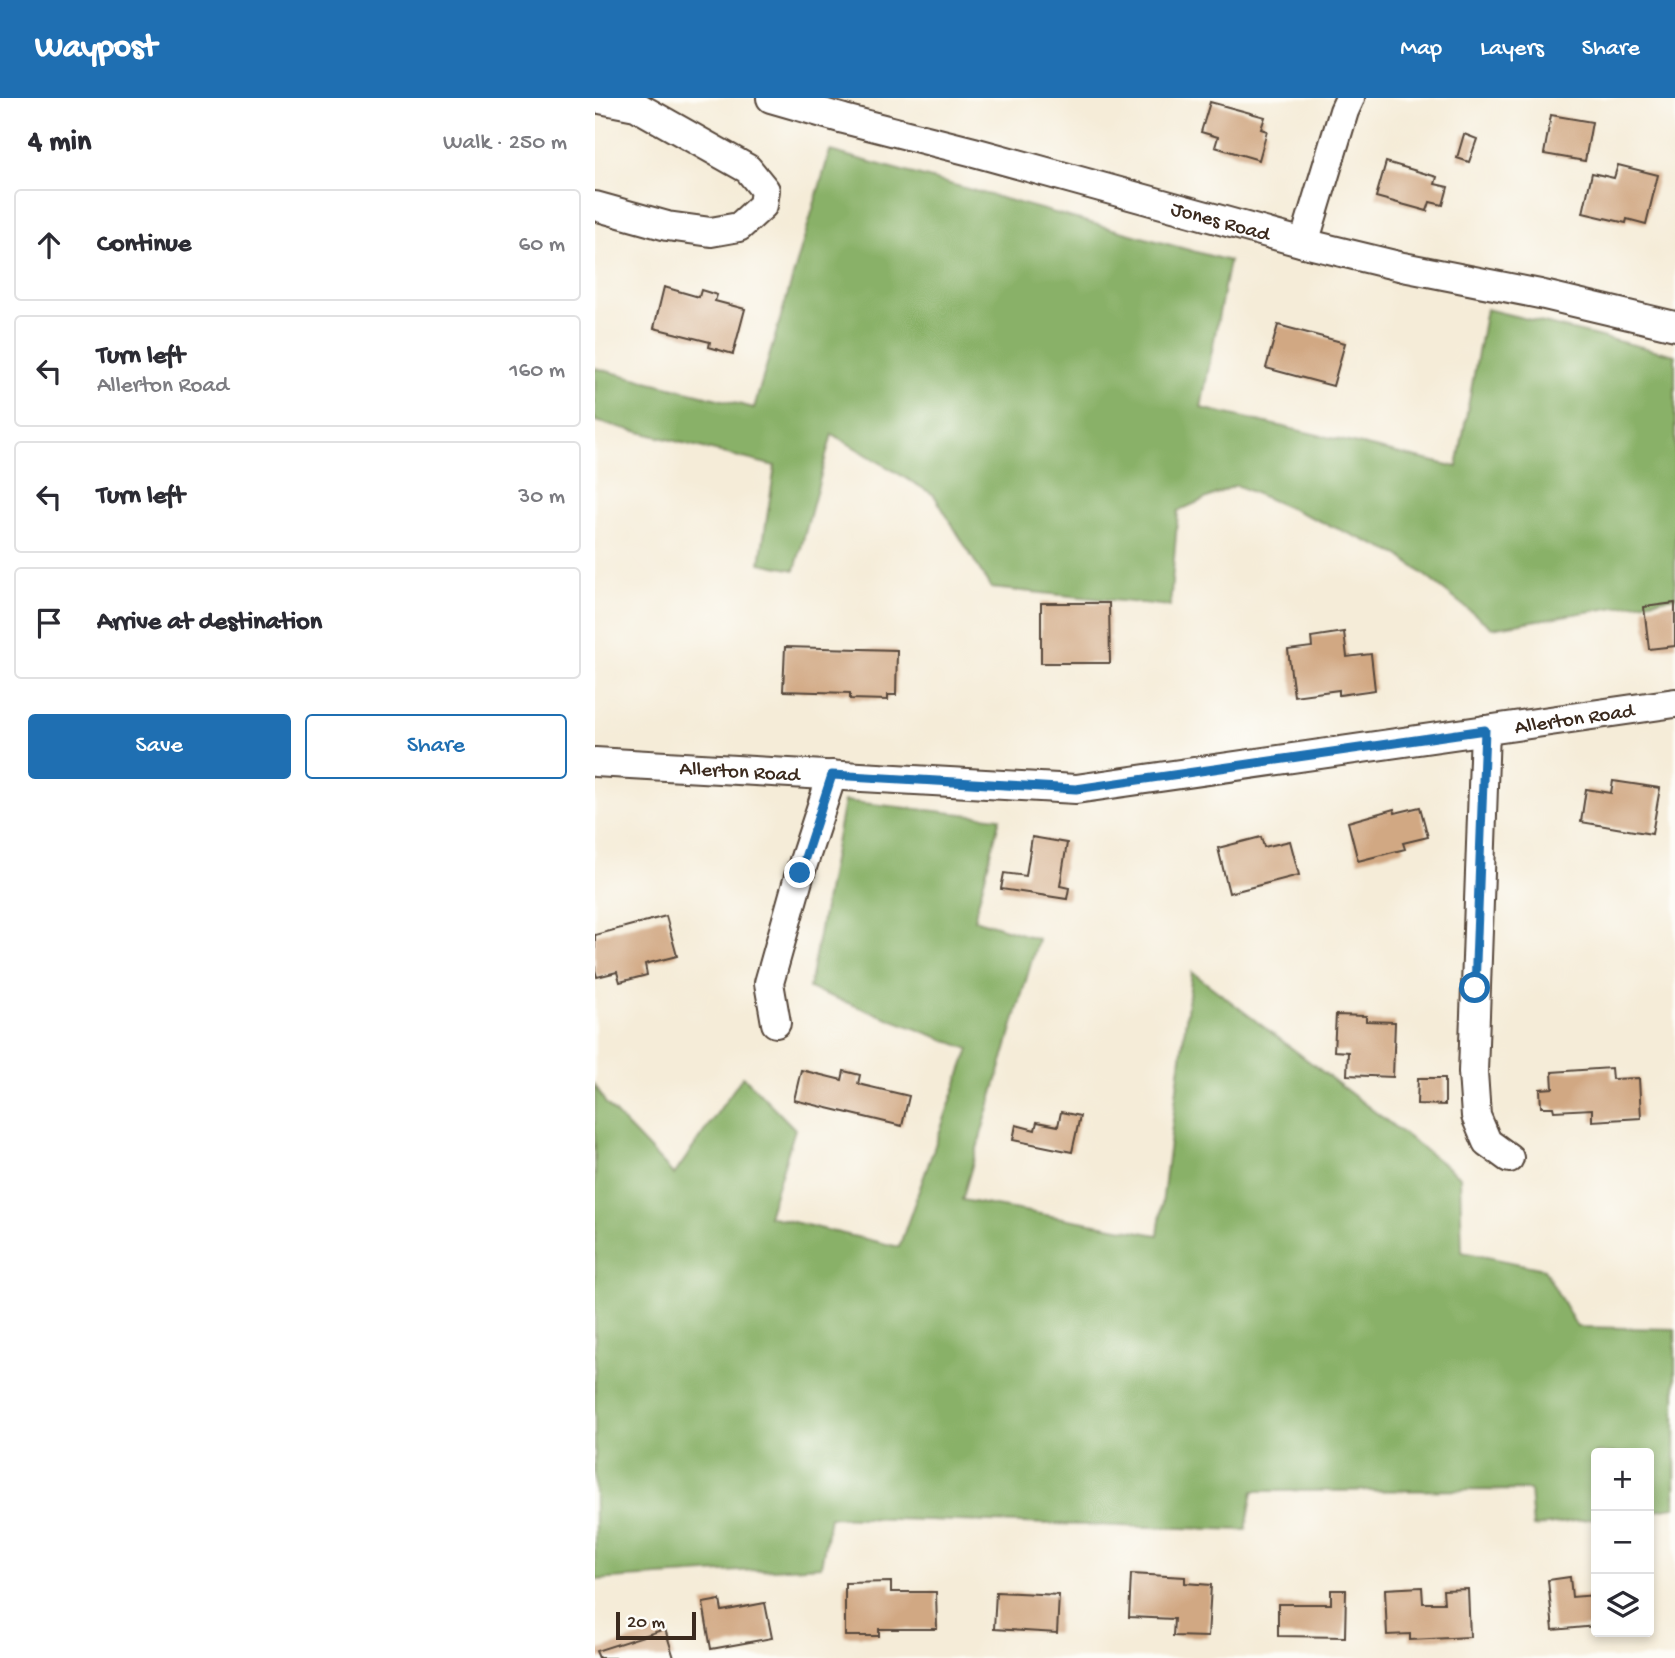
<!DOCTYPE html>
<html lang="en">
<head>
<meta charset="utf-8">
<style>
	:root { --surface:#fff; --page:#f2f2f3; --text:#2b2b33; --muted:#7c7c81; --line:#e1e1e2; --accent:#1f6fb2 }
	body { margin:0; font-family:"Gochi Hand",sans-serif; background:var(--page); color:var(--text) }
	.controls { position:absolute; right:21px; bottom:21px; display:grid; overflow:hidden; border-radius:7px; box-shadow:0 4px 10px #0003 }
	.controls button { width:63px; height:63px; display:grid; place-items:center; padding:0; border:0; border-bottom:2px solid var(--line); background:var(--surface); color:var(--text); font:35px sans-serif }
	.scale { position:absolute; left:21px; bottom:18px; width:80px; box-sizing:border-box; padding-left:7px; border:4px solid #3b2a1e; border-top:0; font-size:19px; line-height:24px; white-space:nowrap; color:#3b2a1e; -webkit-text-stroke:5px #fdfcf7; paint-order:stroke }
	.stop { position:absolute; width:21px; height:21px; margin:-16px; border:5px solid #1f6fb2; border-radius:50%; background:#fff }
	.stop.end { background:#1f6fb2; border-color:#fff; box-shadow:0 2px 7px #0008 }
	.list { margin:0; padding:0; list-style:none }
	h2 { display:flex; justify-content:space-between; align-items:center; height:91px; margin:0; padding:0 28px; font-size:30px }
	h2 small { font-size:23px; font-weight:400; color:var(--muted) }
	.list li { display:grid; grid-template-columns:46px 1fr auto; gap:21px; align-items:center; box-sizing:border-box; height:112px; margin:0 14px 14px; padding:0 14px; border:2px solid var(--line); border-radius:7px }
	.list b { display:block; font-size:26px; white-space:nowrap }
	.list p { margin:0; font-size:23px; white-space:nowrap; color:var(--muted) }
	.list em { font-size:23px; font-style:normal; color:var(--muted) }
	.actions { display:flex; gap:14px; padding:21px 28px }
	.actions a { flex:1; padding:16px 0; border:2px solid var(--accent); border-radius:7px; text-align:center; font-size:24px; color:var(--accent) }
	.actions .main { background:var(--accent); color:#fff }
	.icon { flex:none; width:38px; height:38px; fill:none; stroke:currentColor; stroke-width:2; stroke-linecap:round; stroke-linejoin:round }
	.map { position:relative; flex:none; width:1080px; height:1560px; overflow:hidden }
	header { display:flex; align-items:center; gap:42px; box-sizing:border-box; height:98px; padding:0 35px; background:var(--accent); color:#fff }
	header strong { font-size:33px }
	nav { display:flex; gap:38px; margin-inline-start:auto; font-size:24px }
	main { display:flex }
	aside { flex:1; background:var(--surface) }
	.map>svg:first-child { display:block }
	.forest { fill:#89b167; stroke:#626e42; stroke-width:2 }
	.building { fill:#d1a883 }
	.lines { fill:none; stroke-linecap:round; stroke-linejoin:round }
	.minor-casing { stroke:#57473a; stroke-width:32 }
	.minor { stroke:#fff; stroke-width:28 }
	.route { stroke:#1f6fb2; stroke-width:9 }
	.labels { text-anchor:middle; stroke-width:5; stroke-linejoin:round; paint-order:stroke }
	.street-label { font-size:21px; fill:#3b2a1e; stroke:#fdfcf7 }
</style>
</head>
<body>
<header>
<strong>Waypost</strong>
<nav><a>Map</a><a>Layers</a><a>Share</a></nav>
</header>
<main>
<aside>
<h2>4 min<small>Walk · 250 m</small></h2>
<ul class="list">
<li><svg class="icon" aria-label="ahead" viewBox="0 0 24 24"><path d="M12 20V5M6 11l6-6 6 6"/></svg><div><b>Continue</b></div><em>60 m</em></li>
<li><svg class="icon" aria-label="left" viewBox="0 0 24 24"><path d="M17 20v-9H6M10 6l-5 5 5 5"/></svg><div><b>Turn left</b><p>Allerton Road</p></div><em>160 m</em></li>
<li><svg class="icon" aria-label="left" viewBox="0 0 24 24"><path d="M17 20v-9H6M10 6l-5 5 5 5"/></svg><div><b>Turn left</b></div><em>30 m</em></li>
<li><svg class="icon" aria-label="arrive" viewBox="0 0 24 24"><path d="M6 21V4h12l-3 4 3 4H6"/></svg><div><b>Arrive at destination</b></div></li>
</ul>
<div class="actions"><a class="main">Save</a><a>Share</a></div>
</aside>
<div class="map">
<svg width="1080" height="1560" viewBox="0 0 1080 1560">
	<rect width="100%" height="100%" fill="#fdfcf7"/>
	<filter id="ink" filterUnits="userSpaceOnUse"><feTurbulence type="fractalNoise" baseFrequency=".0143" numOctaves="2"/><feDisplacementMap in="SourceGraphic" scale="14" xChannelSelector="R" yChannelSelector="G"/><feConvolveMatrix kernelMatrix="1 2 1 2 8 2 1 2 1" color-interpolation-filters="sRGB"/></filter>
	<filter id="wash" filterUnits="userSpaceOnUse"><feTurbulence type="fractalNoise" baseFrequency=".00686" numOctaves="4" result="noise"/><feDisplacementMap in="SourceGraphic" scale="28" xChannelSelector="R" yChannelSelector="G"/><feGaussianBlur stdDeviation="1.57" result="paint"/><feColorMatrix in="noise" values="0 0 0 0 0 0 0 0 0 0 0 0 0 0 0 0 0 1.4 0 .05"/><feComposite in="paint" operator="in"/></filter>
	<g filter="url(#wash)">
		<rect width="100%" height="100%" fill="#f5ecd8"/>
		<path class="forest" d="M 235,53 L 634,163 L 606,310 L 862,369 L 891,211 L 1080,257 L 1080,499 L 897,530 L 804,457 L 641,387 L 583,413 L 575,508 L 396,490 L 339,397 L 237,336 L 200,472 L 165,465 L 180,368 L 0,323 L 0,270 L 159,310 Z
			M 249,703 L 405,720 L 379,821 L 443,841 L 367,1102 L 563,1137 L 597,874 L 865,1079 L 867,1154 L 949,1171 L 982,1229 L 1080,1231 L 1080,1409 L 1054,1413 L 1054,1355 L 1001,1355 L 1001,1420 L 938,1429 L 935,1392 L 658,1393 L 651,1432 L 235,1419 L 226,1468 L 0,1482 L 0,987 L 11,1006 L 79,1077 L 148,978 L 200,1031 L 173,1118 L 304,1149 L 374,951 L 214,890 Z"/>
		<g id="blocks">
			<path class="building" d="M 615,4 L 670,19 L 666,31 L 672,33 L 664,62 L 620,49 L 623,39 L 606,34 Z
				M 956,17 L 997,24 L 990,63 L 949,56 Z
				M 869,36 L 882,41 L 874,64 L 862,60 Z
				M 791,64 L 842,79 L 840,86 L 853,89 L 848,107 L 835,104 L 832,113 L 781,99 Z
				M 1023,67 L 1063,77 L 1051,126 L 1032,121 L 1031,125 L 988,115 L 997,75 L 1019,80 Z
				M 69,189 L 104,199 L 106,192 L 122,197 L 120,203 L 150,211 L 138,256 L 114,249 L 115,244 L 59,230 Z
				M 683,227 L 750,245 L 738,288 L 671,270 Z
				M 446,505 L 514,505 L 515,565 L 446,565 Z
				M 1080,505 L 1080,548 L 1054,551 L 1049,509 Z
				M 749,534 L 752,559 L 776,556 L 780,592 L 744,597 L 744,592 L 699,598 L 693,552 L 717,549 L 716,539 Z
				M 190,549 L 302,552 L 301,597 L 293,597 L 293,602 L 255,601 L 255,595 L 188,593 Z
				M 1018,683 L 1065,690 L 1057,736 L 986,724 L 991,691 L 1016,695 Z
				M 825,709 L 833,739 L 808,745 L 810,751 L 763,763 L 753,724 L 799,711 L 800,715 Z
				M 437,739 L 472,745 L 465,788 L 474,790 L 472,801 L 406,791 L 409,775 L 431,778 Z
				M 666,739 L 669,749 L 695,743 L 704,777 L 634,795 L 623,750 Z
				M 71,818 L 82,858 L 50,866 L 52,877 L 25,884 L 22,874 L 2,879 L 0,872 L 0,837 Z
				M 741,917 L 771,918 L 771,923 L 800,924 L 798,979 L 752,977 L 753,954 L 739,953 Z
				M 1016,970 L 1017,981 L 1044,980 L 1046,1020 L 997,1023 L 997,1011 L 959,1013 L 958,1009 L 946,1009 L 945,991 L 958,990 L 957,974 Z
				M 206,972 L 247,982 L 249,973 L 265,977 L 263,986 L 314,998 L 307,1028 L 199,1002 Z
				M 823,980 L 850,980 L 850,1007 L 822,1006 Z
				M 466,1014 L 485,1018 L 477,1054 L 418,1042 L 421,1027 L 440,1032 L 442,1024 L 463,1028 Z
				M 536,1476 L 590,1479 L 590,1485 L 616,1487 L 613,1539 L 578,1538 L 579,1521 L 534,1519 Z
				M 975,1479 L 977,1499 L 1001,1497 L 1001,1528 L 958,1532 L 953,1482 Z
				M 296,1484 L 296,1494 L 341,1494 L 342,1531 L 284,1531 L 284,1538 L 250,1538 L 250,1485 Z
				M 827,1489 L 828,1505 L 849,1505 L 848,1492 L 873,1491 L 875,1539 L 815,1542 L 815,1536 L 792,1537 L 790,1491 Z
				M 736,1492 L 751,1492 L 750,1539 L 683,1538 L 683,1506 L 736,1506 Z
				M 401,1494 L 464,1497 L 462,1535 L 399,1531 Z
				M 125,1502 L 127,1513 L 170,1505 L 177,1540 L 116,1551 L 108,1505 Z
				M 70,1531 L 79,1560 L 4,1560 L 1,1553 Z"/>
		</g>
	</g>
	<g filter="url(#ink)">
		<use href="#blocks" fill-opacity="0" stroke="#57473a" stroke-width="2"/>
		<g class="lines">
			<g class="minor-casing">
				<g id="minor">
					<path d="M 0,0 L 41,8 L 153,71 L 170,92 L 168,107 L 144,129 L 116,134 L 72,128 L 0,108"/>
					<path id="s1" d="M 176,0 L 249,21 L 379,54 L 709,145 L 808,169 L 945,196 L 1080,228"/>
					<path d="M 709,145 L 749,13 L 755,0"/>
					<path d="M 890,632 L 878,974 L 881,1018 L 892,1044 L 914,1060"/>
					<path id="s2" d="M 0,664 L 481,691 L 1080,605"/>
					<path d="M 181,925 L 174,885 L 205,775 L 237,677"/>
				</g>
			</g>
			<use href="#minor" class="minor"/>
		</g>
	</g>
	<g class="lines" filter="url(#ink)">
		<path class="route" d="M 205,775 L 237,677 L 481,691 L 890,632 L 880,890"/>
	</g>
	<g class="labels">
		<g class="street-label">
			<text dy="7" stroke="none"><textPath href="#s1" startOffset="466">Jones Road</textPath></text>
			<text dy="7" stroke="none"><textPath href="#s2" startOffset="985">Allerton Road</textPath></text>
			<text dy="7" stroke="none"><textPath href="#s2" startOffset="145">Allerton Road</textPath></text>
		</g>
	</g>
</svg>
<div class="controls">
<button>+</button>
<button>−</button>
<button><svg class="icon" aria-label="layers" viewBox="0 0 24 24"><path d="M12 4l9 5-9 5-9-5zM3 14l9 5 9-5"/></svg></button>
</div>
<div class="scale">20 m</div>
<div class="stop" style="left:880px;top:890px"></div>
<div class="stop end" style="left:205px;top:775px"></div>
</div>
</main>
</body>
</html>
